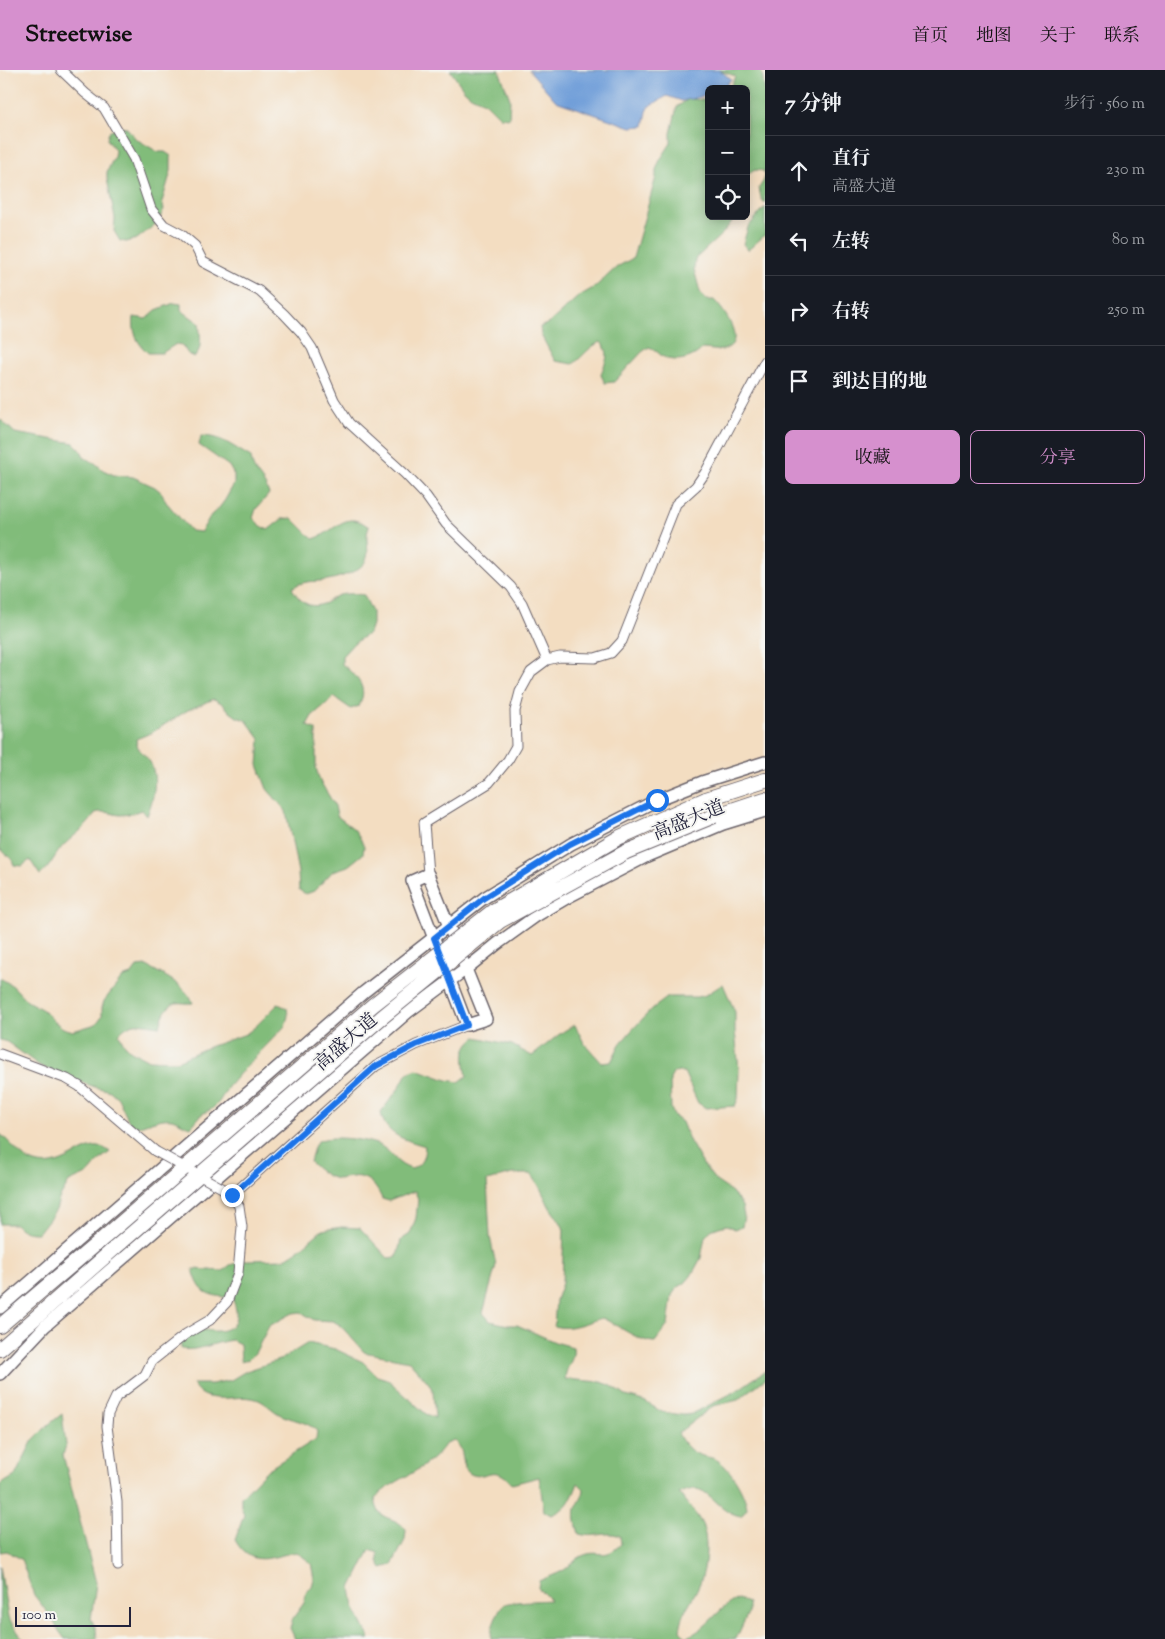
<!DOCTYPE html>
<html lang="zh">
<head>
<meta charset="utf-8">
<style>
	:root { --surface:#171b24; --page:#242831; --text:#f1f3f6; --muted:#9ea1a6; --line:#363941; --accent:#d690ce }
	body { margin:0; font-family:"Sorts Mill Goudy","Noto Serif SC",serif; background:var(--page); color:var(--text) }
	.controls { position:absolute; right:15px; top:15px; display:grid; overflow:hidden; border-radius:8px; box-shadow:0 2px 12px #0003 }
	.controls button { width:45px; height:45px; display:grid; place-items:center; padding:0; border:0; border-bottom:1px solid var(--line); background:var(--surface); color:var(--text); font:25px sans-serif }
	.scale { position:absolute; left:15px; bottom:12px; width:116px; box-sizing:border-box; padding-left:5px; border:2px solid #22223b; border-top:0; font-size:14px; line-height:18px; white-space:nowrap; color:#22223b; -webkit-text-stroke:4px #f6f6f2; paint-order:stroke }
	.stop { position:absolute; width:15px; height:15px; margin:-11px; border:4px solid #1a73e8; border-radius:50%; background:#fff }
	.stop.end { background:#1a73e8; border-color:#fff; box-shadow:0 1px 5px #0008 }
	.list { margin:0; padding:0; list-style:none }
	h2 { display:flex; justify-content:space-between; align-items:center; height:65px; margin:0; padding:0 20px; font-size:21px }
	h2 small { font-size:16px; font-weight:400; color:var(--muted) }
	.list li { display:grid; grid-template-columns:32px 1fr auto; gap:15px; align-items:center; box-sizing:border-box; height:70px; padding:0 20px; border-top:1px solid var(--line) }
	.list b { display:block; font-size:19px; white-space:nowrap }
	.list p { margin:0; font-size:16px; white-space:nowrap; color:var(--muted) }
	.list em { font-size:16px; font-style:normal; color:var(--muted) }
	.actions { display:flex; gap:10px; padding:15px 20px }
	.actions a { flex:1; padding:11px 0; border:1px solid var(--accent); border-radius:8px; text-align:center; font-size:18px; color:var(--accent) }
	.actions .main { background:var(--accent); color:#111 }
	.icon { flex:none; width:28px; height:28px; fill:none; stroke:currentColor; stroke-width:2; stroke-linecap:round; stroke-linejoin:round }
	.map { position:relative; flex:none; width:765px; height:1569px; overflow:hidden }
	header { display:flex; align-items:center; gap:30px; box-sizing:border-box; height:70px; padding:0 25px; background:var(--accent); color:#111 }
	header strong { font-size:24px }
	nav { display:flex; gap:28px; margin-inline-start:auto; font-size:18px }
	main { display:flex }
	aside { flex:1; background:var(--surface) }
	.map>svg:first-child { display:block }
	.forest { fill:#81bc7a; stroke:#526f5a }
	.water { fill:#719fd9; stroke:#4a608a }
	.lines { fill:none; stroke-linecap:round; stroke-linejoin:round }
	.minor-casing { stroke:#6b636a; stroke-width:11 }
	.major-casing { stroke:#6b636a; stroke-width:14 }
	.highway-casing { stroke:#6b636a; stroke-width:16 }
	.minor { stroke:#fff; stroke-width:9 }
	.major { stroke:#fff; stroke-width:11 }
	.highway { stroke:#fff; stroke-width:14 }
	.minor-bridge-casing { stroke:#6b636a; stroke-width:11; stroke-linecap:butt }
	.highway-bridge-casing { stroke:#6b636a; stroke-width:16; stroke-linecap:butt }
	.minor-bridge { stroke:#fff; stroke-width:9 }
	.highway-bridge { stroke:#fff; stroke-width:14 }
	.route { stroke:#1a73e8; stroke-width:6 }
	.labels { text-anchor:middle; stroke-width:4; stroke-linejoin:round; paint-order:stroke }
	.street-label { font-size:19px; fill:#22223b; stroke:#f6f6f2 }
</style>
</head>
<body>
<header>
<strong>Streetwise</strong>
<nav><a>首页</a><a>地图</a><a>关于</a><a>联系</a></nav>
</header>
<main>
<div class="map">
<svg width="765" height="1569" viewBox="0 0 765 1569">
	<rect width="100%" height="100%" fill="#f6f6f2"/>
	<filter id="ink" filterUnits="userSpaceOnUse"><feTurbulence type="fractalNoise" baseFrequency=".02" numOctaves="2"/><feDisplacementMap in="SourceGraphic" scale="10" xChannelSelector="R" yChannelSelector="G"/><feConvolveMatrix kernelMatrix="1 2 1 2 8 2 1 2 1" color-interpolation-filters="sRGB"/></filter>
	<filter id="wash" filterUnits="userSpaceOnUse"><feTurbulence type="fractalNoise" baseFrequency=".0096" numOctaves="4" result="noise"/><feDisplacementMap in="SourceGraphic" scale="20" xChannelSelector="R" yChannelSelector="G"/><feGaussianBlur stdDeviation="1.12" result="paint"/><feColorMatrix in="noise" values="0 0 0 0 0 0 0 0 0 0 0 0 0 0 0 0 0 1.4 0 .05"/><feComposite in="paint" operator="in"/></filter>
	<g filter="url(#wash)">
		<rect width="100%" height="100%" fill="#f3ddc1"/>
		<path class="forest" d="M 450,0 L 499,0 L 510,29 L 509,48 L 500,47 L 486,33 L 471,26 L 464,20 Z
			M 718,0 L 758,0 L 762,3 L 765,24 L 765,134 L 761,128 L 759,118 L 764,110 L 764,101 L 755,100 L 748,104 L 746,108 L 746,19 L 730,19 L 735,6 Z
			M 688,29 L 709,30 L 709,146 L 736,146 L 723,163 L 695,189 L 694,199 L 700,222 L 706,230 L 714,230 C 724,240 749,274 722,280 C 716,281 708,279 702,279 C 693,289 674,294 662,286 C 657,282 655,279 649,277 L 642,282 L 614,312 L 605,313 L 601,305 C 605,290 612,285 601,272 C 589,276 583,287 573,294 L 555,291 L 541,265 L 540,257 L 549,253 L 579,226 L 595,217 L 617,197 L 633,188 L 656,107 L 656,100 L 660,90 L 671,73 L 671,63 L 677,37 Z
			M 121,56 L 127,58 L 136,69 L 158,82 L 165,82 L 171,86 L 171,101 L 162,132 L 164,139 L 158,152 L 137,169 L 126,172 L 120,171 L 114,161 L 115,148 L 107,109 L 107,102 L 114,87 L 115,80 L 107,69 L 109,62 Z
			M 765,137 L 765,165 L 748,180 L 743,174 L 748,157 Z
			M 174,233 L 181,234 L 181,240 L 199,253 C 200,265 203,278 195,287 L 188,284 L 182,275 L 176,274 L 162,283 L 148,283 C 137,273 132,262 134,247 L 146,249 L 156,240 Z
			M 0,349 L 15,363 L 74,373 L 80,379 L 85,388 L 95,393 L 103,400 L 114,405 L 133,407 L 155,417 L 162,423 L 166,432 L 191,461 L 201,462 L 211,445 L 219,438 L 225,430 L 234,414 L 234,405 L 229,396 L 199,375 L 201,366 C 222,366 233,377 251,387 C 252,404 264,407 269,424 L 256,439 L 253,448 L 260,455 L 268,460 L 282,449 L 292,448 L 313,469 C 335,463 345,438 369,457 C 363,471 372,480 365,492 C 358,503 331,511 318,511 C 315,512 310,511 307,512 C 301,513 296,515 292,518 C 298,529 308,540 323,534 C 329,532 334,526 340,525 C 348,523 356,524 364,525 L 372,542 L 372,554 L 369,563 L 354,573 L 342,586 L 342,594 C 357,607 369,617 359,636 L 351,639 L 334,627 L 312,646 L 307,655 L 316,660 L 316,698 L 320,711 L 335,736 L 337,746 L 354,759 L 359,766 L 364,776 L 363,784 L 348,796 L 333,801 L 314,821 L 306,824 L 299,820 L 298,802 L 286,741 L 267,719 L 258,695 L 260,669 L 246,650 L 237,647 L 230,642 L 223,634 L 214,629 L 188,640 L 151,663 L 136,669 C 137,682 144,682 150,692 C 159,709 153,730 147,746 L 142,740 C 135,742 128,745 120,745 C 111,744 105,740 95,743 C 89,756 75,764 65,774 C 55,783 52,796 40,805 L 30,790 L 22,796 L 14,795 L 11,788 L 0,779 Z
			M 147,896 C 164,906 185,914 193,933 C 187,934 181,932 176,933 C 166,935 162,948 160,956 C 143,954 132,949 119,964 L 124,974 L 131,981 L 149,990 L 177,991 L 206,978 L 246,964 L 255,957 L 278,934 L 287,938 L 288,946 L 285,956 L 241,1002 L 228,1017 L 219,1032 L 212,1039 L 202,1044 L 191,1057 C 184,1056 180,1051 172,1049 C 161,1047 147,1054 136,1057 L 129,1052 L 118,1028 L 110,1021 L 95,1017 L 61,1005 L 40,996 L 7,972 L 0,970 L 0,908 L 13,916 L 27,931 L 43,940 L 55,952 L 63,958 L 73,961 L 96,954 L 102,946 L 102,938 L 104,931 L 122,908 L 131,905 L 137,897 Z
			M 723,914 L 735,942 L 735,961 L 739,1000 L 738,1029 L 735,1036 L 706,1038 L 698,1033 L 684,1002 L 674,1002 L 670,1009 L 671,1038 L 674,1046 L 682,1052 L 689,1070 L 704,1096 L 716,1111 L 732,1122 L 742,1136 L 744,1146 L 742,1157 L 735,1159 L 727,1155 L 719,1157 L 711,1160 L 705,1167 L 701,1188 L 691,1206 L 685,1213 L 677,1218 L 672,1225 L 668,1255 L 655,1272 C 639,1272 618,1255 602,1248 C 586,1252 570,1261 554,1256 L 556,1230 L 562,1213 L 564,1160 C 561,1150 554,1145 549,1136 C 543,1124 539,1114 531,1104 L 512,1104 L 487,1111 L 490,1167 L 496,1195 L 483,1243 L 490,1251 L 508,1255 L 517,1255 L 555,1272 L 573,1277 C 575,1292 566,1294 565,1309 L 601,1312 L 610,1315 L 626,1326 L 644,1331 L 662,1342 L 683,1345 L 692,1344 L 736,1321 L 765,1301 L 765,1309 L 738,1330 L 713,1336 L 678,1363 C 682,1372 690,1382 700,1385 C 704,1387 710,1387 715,1389 C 730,1396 745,1423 747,1438 L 741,1446 C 720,1443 709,1418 694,1419 C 690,1419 684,1422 679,1423 C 686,1434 696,1442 702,1454 C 705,1462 706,1469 706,1477 C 706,1487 705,1497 702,1507 C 696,1527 683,1537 680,1560 L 686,1567 C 708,1560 717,1537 738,1529 L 748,1533 L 748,1543 L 736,1569 L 491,1569 C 491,1561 492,1557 495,1550 C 497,1545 499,1539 503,1535 C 507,1531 541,1531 550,1530 L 538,1518 L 539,1511 C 547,1507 556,1505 564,1500 C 571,1496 575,1489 582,1486 C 600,1478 603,1492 621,1474 L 620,1466 C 606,1460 596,1469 579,1464 C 577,1456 574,1447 576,1439 C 579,1431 583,1428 584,1419 L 578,1413 C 573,1427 567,1440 551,1445 L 544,1441 L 539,1407 L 512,1414 C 493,1390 484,1413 469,1403 C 462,1398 464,1388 461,1380 C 460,1376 457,1374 454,1370 L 446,1373 C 430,1400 396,1407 375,1428 C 378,1455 394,1443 406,1460 L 405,1470 L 392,1495 L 382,1498 L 378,1491 L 378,1483 L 370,1480 L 351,1518 L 354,1537 L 370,1569 L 295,1569 L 290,1558 L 293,1548 L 304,1533 L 306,1523 L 312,1516 L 314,1509 L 311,1493 L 297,1482 C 271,1486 252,1500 235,1470 L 244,1445 L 241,1436 L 241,1427 L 267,1400 L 316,1369 L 317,1361 C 307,1351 291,1350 279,1344 C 271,1339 265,1332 256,1329 C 236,1323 205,1338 193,1314 L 212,1314 L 231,1310 L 246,1301 L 282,1289 L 308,1273 L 335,1279 L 363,1292 L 377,1306 L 387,1309 L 426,1344 L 435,1348 L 433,1321 L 428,1312 L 409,1291 L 364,1282 L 340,1255 L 333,1251 L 314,1250 L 301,1242 L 293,1243 L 269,1256 L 255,1283 L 249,1289 L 241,1292 L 240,1274 L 232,1270 C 215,1272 198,1282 181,1279 L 181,1270 C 186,1267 193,1262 199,1260 C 205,1259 212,1262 219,1261 C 239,1258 239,1243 232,1228 C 207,1225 200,1225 193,1199 L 223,1201 L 230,1195 L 247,1190 L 284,1189 L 301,1178 L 322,1160 L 342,1157 L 360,1158 L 388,1188 L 397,1187 L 401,1170 L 410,1164 L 416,1148 L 418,1129 L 415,1121 L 389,1131 L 382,1129 C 377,1117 367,1104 352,1107 C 347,1107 342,1109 337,1109 C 326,1107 317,1099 310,1092 C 312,1086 313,1078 316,1073 C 324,1063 371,1070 381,1076 C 394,1084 396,1095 412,1099 C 423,1093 424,1088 425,1076 C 407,1070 384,1066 381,1042 L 399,1018 L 407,1003 L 417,999 L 447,1010 L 459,1012 L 467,1006 C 464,990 461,977 476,967 L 512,975 L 532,986 C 546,976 559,962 575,955 L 584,973 L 602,993 L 611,992 L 620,974 L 632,960 L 652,939 L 668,927 L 697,927 L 706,925 Z
			M 0,1064 C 12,1073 21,1089 35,1093 C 66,1103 88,1063 110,1082 L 102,1088 L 89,1103 L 69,1112 L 59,1129 L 56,1140 L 38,1163 C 28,1163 22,1162 15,1154 L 0,1154 Z
			M 62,1344 L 66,1375 L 63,1385 L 96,1513 L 91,1549 L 96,1559 L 97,1569 L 65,1569 L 59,1561 L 51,1547 L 34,1525 L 21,1489 L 7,1481 L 0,1482 L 0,1415 L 15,1406 L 33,1370 L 48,1355 Z
			M 0,1496 L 8,1548 L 23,1569 L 0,1569 Z"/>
		<path class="water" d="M 529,0 L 719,0 L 731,9 L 723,19 L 709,19 L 709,25 L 682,31 L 667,26 L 648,37 L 644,56 L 631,57 L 556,31 Z"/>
	</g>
	<g filter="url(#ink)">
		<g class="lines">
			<g class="minor-casing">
				<path id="minor" d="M 61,0 L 85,23 L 104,38 L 134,89 L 151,139 L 164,155 L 181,164 L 195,176 L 203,192 L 259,221 L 284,244 L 301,262 L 312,278 L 334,330 L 349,353 L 405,404 L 426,426 L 446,454 L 511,517 L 522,533 L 547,590
					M 428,804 L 424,753 L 489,713 L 508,690 L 516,676 L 515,641 L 520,622 L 531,602 L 547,590 L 560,587 L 595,588 L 611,583 L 622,571 L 676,434 L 696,416 L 705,403 L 765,291
					M 0,984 L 67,1009 L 79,1016 L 155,1081
					M 118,1495 L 117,1432 L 107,1356 L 108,1344 L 116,1327 L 145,1305 L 152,1291 L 186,1264 L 210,1250 L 227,1232 L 238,1203 L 242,1157 L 239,1136 L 232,1125 L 376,996 L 416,975 L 467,955"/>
			</g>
			<g class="major-casing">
				<path id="major" d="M 428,804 L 486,949 L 467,955 L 412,811 Z
					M 0,1238 L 364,922 L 484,828 L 571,774 L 657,730 L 702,712 L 765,692
					M 0,1304 L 45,1256 L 408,942 L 466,899 L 497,874 L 536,846 L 570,826 L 647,786 L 723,754 L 765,741"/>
			</g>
			<g class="highway-casing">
				<path id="highway" d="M 706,729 L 765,710
					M 714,746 L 765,729
					M 0,1256 L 107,1165
					M 0,1279 L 116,1177"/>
			</g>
			<use href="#minor" class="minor"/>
			<use href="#major" class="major"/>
			<use href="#highway" class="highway"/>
			<g class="minor-bridge-casing">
				<path id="minor-bridge" d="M 155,1081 L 222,1118 L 232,1125"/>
			</g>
			<g class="highway-bridge-casing">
				<path id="highway-bridge" d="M 107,1165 L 373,935 L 493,841 L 620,767 L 706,729
					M 116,1177 L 381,948 L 500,851 L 626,782 L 714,746"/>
			</g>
			<use href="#minor-bridge" class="minor-bridge"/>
			<use href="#highway-bridge" class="highway-bridge"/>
		</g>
	</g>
	<g class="lines" filter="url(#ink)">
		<path class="route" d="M 232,1125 L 376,996 L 416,975 L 467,955 L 434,868 L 484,828 L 570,774 L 657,730"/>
	</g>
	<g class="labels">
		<g class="street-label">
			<text transform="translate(688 749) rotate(-22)" y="7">高盛大道</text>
			<text transform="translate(345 971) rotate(-41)" y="7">高盛大道</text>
		</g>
	</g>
</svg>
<div class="controls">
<button>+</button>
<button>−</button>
<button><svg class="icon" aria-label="locate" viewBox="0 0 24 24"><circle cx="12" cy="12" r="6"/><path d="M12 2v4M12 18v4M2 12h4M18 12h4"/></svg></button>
</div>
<div class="scale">100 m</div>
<div class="stop" style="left:657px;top:730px"></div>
<div class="stop end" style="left:232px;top:1125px"></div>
</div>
<aside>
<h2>7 分钟<small>步行 · 560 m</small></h2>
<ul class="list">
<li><svg class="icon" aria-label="ahead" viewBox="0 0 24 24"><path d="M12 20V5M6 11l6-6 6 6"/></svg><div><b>直行</b><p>高盛大道</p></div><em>230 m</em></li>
<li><svg class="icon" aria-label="left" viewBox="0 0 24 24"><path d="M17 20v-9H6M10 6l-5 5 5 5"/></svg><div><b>左转</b></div><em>80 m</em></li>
<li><svg class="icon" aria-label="right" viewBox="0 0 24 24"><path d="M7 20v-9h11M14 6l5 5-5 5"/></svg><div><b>右转</b></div><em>250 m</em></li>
<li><svg class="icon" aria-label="arrive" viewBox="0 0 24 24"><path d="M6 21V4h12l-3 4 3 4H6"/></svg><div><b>到达目的地</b></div></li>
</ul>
<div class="actions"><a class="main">收藏</a><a>分享</a></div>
</aside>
</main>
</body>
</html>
